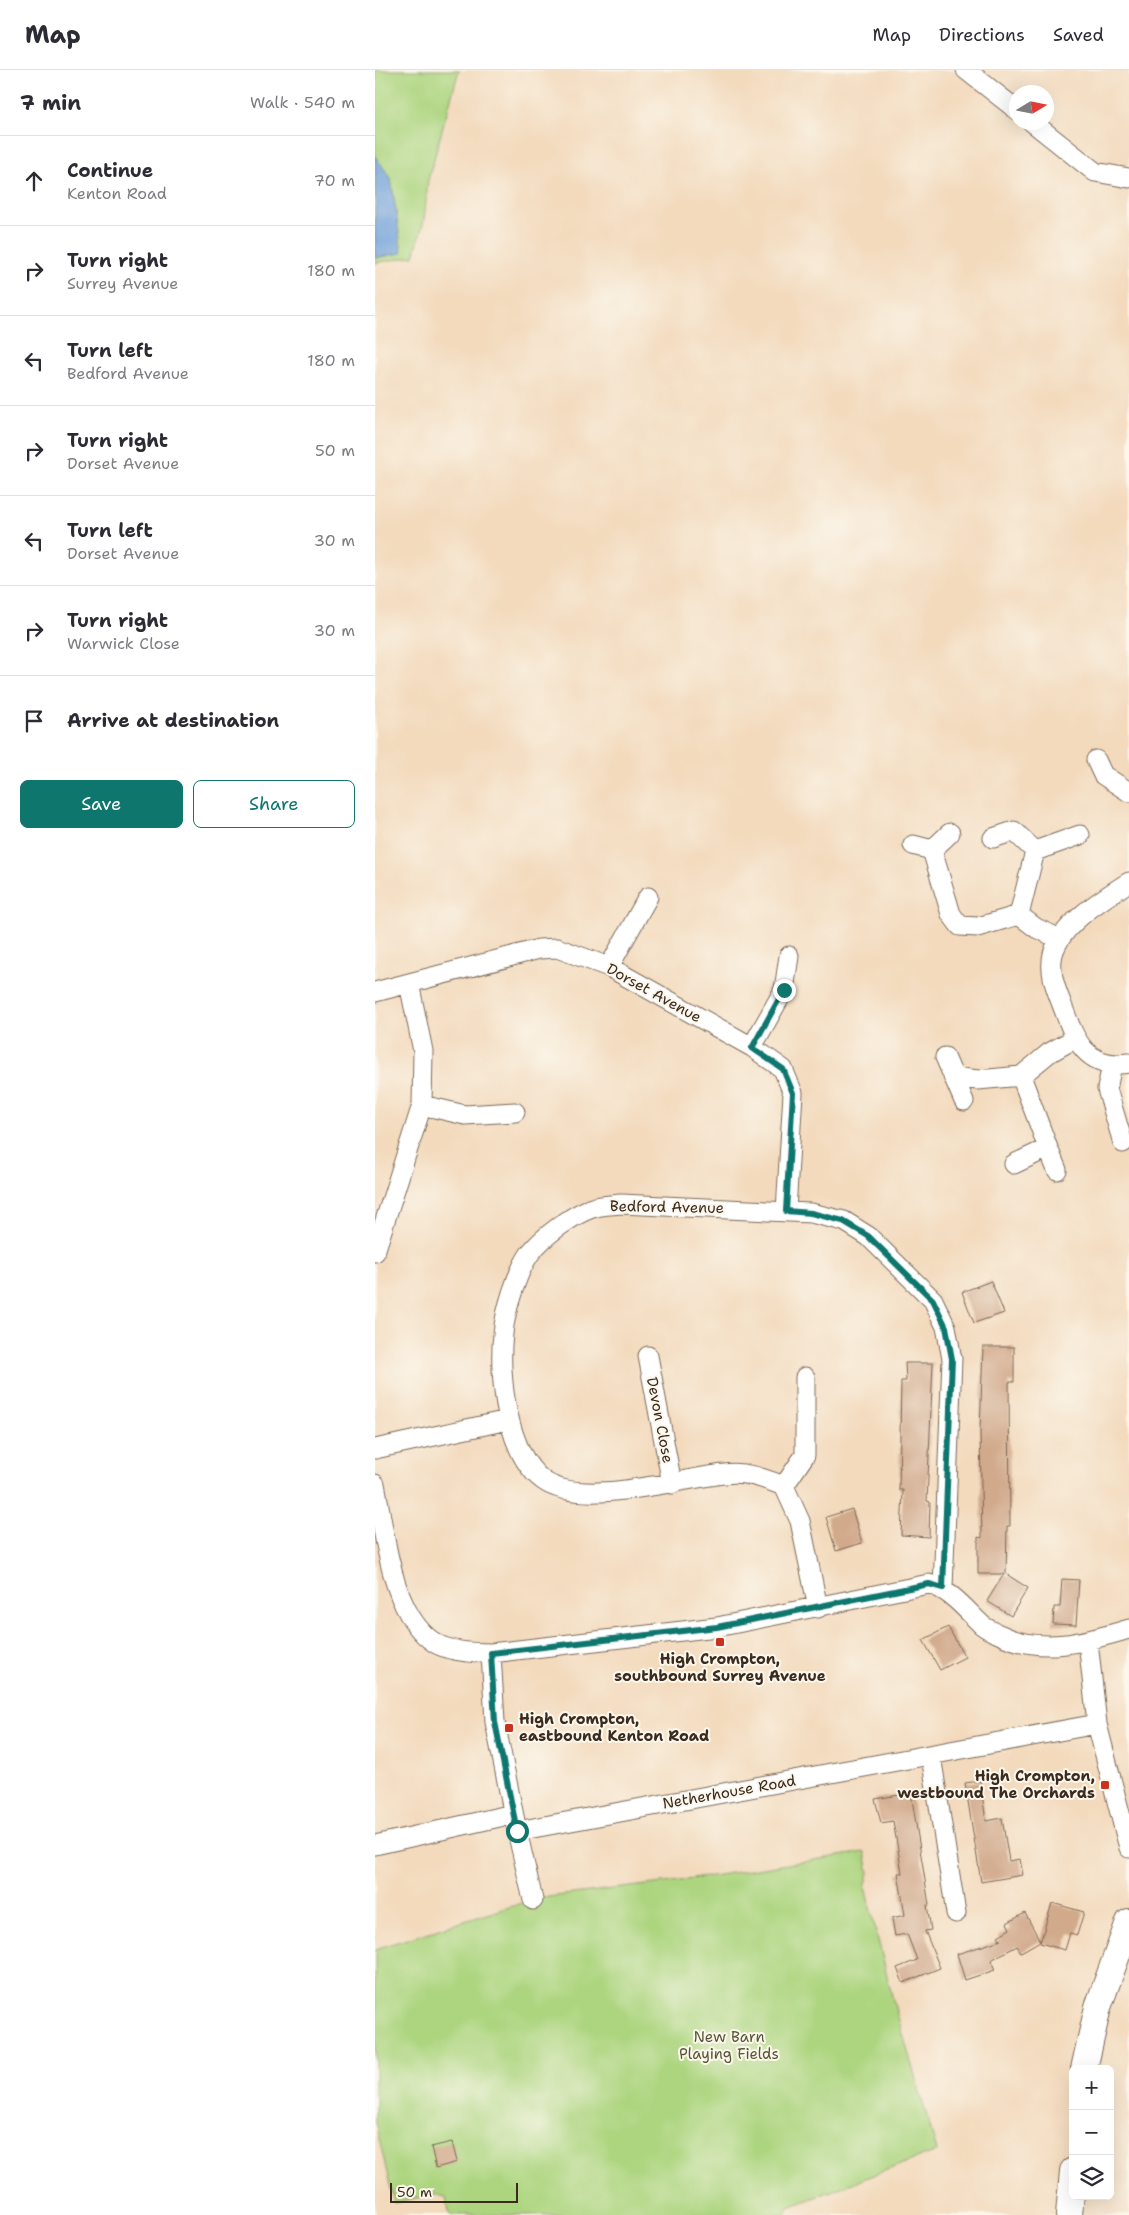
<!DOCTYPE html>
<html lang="en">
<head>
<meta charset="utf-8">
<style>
	:root { --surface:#fff; --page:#f7f7f7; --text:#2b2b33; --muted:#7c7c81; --line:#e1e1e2; --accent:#0f766e }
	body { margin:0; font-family:"Shantell Sans",sans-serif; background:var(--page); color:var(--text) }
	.controls { position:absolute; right:15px; bottom:15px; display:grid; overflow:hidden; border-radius:8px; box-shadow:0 5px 20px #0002 }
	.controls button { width:45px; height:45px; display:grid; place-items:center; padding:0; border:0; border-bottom:1px solid var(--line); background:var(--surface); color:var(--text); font:25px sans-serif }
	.compass { position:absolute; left:634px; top:15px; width:45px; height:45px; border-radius:50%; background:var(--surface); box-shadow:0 5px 20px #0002; rotate:80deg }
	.scale { position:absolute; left:15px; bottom:12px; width:128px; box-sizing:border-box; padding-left:5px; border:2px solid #3b2a1e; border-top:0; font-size:14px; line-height:18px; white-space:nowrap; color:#3b2a1e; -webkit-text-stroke:4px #fbf7ec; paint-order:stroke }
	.stop { position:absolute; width:15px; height:15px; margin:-11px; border:4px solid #0f766e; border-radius:50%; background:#fff }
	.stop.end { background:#0f766e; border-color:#fff; box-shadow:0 1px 5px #0008 }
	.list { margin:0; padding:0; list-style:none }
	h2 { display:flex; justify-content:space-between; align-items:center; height:65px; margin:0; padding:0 20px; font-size:21px }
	h2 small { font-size:16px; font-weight:400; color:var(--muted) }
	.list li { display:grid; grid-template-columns:32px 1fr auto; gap:15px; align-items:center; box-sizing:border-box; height:90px; padding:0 20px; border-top:1px solid var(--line) }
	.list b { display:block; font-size:19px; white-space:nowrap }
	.list p { margin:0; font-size:16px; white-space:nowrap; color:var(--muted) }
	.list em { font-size:16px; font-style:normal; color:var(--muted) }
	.actions { display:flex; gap:10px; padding:15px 20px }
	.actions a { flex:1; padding:11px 0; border:1px solid var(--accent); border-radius:8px; text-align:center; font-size:18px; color:var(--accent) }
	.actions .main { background:var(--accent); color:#fff }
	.icon { flex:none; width:28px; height:28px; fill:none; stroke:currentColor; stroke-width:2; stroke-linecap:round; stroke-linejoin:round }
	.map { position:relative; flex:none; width:754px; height:2145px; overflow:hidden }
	header { display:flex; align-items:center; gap:30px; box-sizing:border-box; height:70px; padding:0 25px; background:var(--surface); border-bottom:1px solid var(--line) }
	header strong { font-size:24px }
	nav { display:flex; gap:28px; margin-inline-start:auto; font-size:18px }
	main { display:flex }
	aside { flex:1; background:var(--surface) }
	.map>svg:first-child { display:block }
	.green { fill:#add580; stroke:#74804f }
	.water { fill:#6c9fd8; stroke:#54647b }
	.building { fill:#d1a98b }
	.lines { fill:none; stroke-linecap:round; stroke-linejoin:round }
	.street-casing { stroke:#7b6856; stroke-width:21 }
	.secondary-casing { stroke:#7b6856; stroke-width:28 }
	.street { stroke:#fff; stroke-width:19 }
	.secondary { stroke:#fff; stroke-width:26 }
	.route { stroke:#0f766e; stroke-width:6 }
	.poi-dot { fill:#c8321e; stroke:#fbf7ec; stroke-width:2 }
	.labels { text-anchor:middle; stroke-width:4; stroke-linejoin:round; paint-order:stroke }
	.street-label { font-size:15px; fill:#3b2a1e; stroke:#fbf7ec }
	.poi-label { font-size:15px; font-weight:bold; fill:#3b2a1e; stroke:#fbf7ec }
	.park-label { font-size:15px; fill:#585536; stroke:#fbf7ec }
</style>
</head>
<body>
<header>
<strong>Map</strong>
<nav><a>Map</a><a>Directions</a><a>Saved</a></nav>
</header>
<main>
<aside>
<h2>7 min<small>Walk · 540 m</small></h2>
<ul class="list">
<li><svg class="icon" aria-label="ahead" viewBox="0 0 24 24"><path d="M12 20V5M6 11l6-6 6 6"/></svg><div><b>Continue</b><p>Kenton Road</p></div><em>70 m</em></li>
<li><svg class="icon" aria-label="right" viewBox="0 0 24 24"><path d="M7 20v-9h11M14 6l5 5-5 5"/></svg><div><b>Turn right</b><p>Surrey Avenue</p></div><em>180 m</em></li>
<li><svg class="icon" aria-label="left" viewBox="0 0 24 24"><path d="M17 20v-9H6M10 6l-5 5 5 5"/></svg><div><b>Turn left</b><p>Bedford Avenue</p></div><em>180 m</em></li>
<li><svg class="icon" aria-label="right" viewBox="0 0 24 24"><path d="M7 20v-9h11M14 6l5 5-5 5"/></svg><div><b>Turn right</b><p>Dorset Avenue</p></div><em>50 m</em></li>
<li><svg class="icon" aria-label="left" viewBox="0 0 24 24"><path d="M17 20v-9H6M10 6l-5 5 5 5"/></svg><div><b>Turn left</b><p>Dorset Avenue</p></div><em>30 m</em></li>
<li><svg class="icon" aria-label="right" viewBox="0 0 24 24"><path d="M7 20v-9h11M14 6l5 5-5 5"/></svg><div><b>Turn right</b><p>Warwick Close</p></div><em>30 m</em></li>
<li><svg class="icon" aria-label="arrive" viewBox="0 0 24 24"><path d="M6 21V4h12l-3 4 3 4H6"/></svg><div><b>Arrive at destination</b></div></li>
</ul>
<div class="actions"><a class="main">Save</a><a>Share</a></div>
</aside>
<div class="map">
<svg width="754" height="2145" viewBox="0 0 754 2145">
	<rect width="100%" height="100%" fill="#fbf7ec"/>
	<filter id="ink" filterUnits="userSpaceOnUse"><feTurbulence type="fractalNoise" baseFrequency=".02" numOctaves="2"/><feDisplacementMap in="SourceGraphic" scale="10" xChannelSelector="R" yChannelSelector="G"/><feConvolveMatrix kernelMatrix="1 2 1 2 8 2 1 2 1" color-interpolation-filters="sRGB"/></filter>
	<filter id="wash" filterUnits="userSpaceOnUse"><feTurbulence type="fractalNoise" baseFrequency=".0096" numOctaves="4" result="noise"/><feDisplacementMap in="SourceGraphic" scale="20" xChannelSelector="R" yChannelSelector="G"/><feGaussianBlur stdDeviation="1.12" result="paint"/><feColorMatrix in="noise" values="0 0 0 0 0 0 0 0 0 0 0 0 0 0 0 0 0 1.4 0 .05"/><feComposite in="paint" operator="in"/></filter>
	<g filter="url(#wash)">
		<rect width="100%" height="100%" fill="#f3dabd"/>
		<path class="green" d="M 0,0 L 84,0 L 53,110 L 49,150 L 39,186 L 0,193 Z
			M 490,1782 L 494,1803 L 490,1817 L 519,1934 L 562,2081 L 414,2137 L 411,2145 L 75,2145 L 71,2128 L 60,2124 L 19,2133 L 0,2052 L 0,1879 L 147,1833 L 173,1827 L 305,1811 Z"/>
		<path class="water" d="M 0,86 L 16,108 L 27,183 L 0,188 Z"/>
		<g id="blocks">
			<path class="building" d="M 616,1211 L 629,1243 L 599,1253 L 587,1222 Z
				M 608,1277 L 639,1277 L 639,1312 L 634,1312 L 635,1456 L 632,1456 L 631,1504 L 653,1518 L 636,1546 L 612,1531 L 629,1504 L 603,1504 L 603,1467 L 607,1468 L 605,1361 Z
				M 530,1293 L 558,1293 L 552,1431 L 555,1432 L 554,1467 L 526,1465 L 528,1420 L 524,1420 L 526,1311 L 531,1311 Z
				M 477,1439 L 487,1473 L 461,1481 L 451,1447 Z
				M 687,1509 L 704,1510 L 701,1555 L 678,1554 L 679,1537 L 685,1537 Z
				M 573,1557 L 590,1587 L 565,1600 L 548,1570 Z
				M 605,1711 L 611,1751 L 627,1748 L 634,1791 L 645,1789 L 648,1805 L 606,1812 L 590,1713 Z
				M 536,1723 L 554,1835 L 552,1835 L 556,1860 L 550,1861 L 565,1898 L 528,1913 L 522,1898 L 542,1890 L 532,1864 L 520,1866 L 517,1848 L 530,1845 L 523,1803 L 527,1803 L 518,1751 L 506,1753 L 500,1729 Z
				M 677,1833 L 709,1842 L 702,1865 L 695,1863 L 690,1880 L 665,1873 Z
				M 650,1843 L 665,1871 L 646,1882 L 642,1876 L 616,1890 L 620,1900 L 590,1910 L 582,1884 L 626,1870 L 623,1866 L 635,1859 L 632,1853 Z
				M 77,2072 L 82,2092 L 61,2098 L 56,2077 Z"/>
		</g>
	</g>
	<g filter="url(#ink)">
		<use href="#blocks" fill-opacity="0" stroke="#7b6856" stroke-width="1"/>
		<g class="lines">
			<g class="street-casing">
				<path id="street" d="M 591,0 L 642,40
					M 657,52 L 720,102 L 754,108
					M 721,690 L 728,705 L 754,722
					M 618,768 L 639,761 L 660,781
					M 538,775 L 557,780 L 576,844 L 585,856 L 603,857 L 644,845 L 661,858 L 685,869
					M 557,780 L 575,763
					M 754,812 C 729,828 686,854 678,884 C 674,901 680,917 686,932 C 699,967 709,1000 754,993
					M 644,845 L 660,781 L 705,765
					M 234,897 L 273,827
					M 0,922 L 164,879 L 182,878 L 234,897 L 377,977 L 408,999 L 418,1023 L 411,1141
					M 377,977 L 409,920 L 414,886
					M 570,987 L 589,1031
					M 737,995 L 732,1019 L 748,1073
					M 646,1006 L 673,1078
					M 578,1007 L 603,1010 L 646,1006 L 674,983 L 699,969
					M 47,1035 L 90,1045 L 140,1042
					M 639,1094 L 673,1078 L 682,1100
					M 0,1182 L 47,1035 L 48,981 L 34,913
					M 273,1286 L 297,1414
					M 0,1379 L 133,1350
					M 0,1414 C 10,1462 15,1544 60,1573 C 75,1582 99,1583 116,1583 L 342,1557 L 554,1514 C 577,1521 590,1539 607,1555 C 612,1559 619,1562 624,1564 C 666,1585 711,1572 754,1559
					M 409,1416 L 430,1385 L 430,1307
					M 443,1538 L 425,1451 L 409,1416 C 390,1409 370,1401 350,1404 C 305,1408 207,1438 169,1411 C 132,1385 123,1305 128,1264 C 130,1241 142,1201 156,1182 C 169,1166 197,1145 217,1138 C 225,1135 237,1135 246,1134 L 436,1143 L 469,1151 L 493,1166 L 558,1230 L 571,1257 L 577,1289 L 568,1518
					M 713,1571 L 722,1654 L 754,1778
					M 116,1583 L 120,1652 L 142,1761 L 722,1654
					M 556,1686 L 581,1843
					M 142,1761 L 158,1830
					M 0,1775 L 138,1744"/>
			</g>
			<g class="secondary-casing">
				<path id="secondary" d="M 709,1999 L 723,1937 L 754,1852
					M 694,2145 L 698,2101"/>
			</g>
			<use href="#street" class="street"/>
			<use href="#secondary" class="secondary"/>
		</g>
	</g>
	<g class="lines" filter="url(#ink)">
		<path class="route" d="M 142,1761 L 120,1652 L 116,1583 L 342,1557 L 554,1514 L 568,1518 L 577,1289 L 571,1257 L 558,1230 L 493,1166 L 468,1151 L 436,1143 L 411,1141 L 418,1023 L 408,999 L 377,978 L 409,920"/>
	</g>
	<g class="poi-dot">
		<rect x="340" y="1567" width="10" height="10" rx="2.5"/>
		<rect x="129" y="1653" width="10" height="10" rx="2.5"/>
		<rect x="725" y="1710" width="10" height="10" rx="2.5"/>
	</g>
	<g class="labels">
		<g class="street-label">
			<text transform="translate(279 923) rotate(29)" y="5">Dorset Avenue</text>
			<text transform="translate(292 1137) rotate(1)" y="5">Bedford Avenue</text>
			<text transform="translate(285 1350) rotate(79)" y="5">Devon Close</text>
			<text transform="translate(354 1722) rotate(-10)" y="5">Netherhouse Road</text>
		</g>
		<g class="poi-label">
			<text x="345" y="1594">High Crompton,<tspan x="345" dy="17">southbound Surrey Avenue</tspan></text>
			<text x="144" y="1654" text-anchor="start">High Crompton,<tspan x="144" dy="17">eastbound Kenton Road</tspan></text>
			<text x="720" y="1711" text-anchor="end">High Crompton,<tspan x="720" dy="17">westbound The Orchards</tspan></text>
		</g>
		<g class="park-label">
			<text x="354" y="1972">New Barn<tspan x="354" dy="17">Playing Fields</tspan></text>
		</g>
	</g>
</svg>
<div class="controls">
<button>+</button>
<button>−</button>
<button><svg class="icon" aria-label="layers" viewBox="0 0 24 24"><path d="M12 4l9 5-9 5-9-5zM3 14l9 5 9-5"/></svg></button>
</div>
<svg class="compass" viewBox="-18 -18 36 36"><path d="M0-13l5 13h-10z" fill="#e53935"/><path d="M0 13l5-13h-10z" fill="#7c7c81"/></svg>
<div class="scale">50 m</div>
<div class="stop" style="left:142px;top:1761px"></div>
<div class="stop end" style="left:409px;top:920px"></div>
</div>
</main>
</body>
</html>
